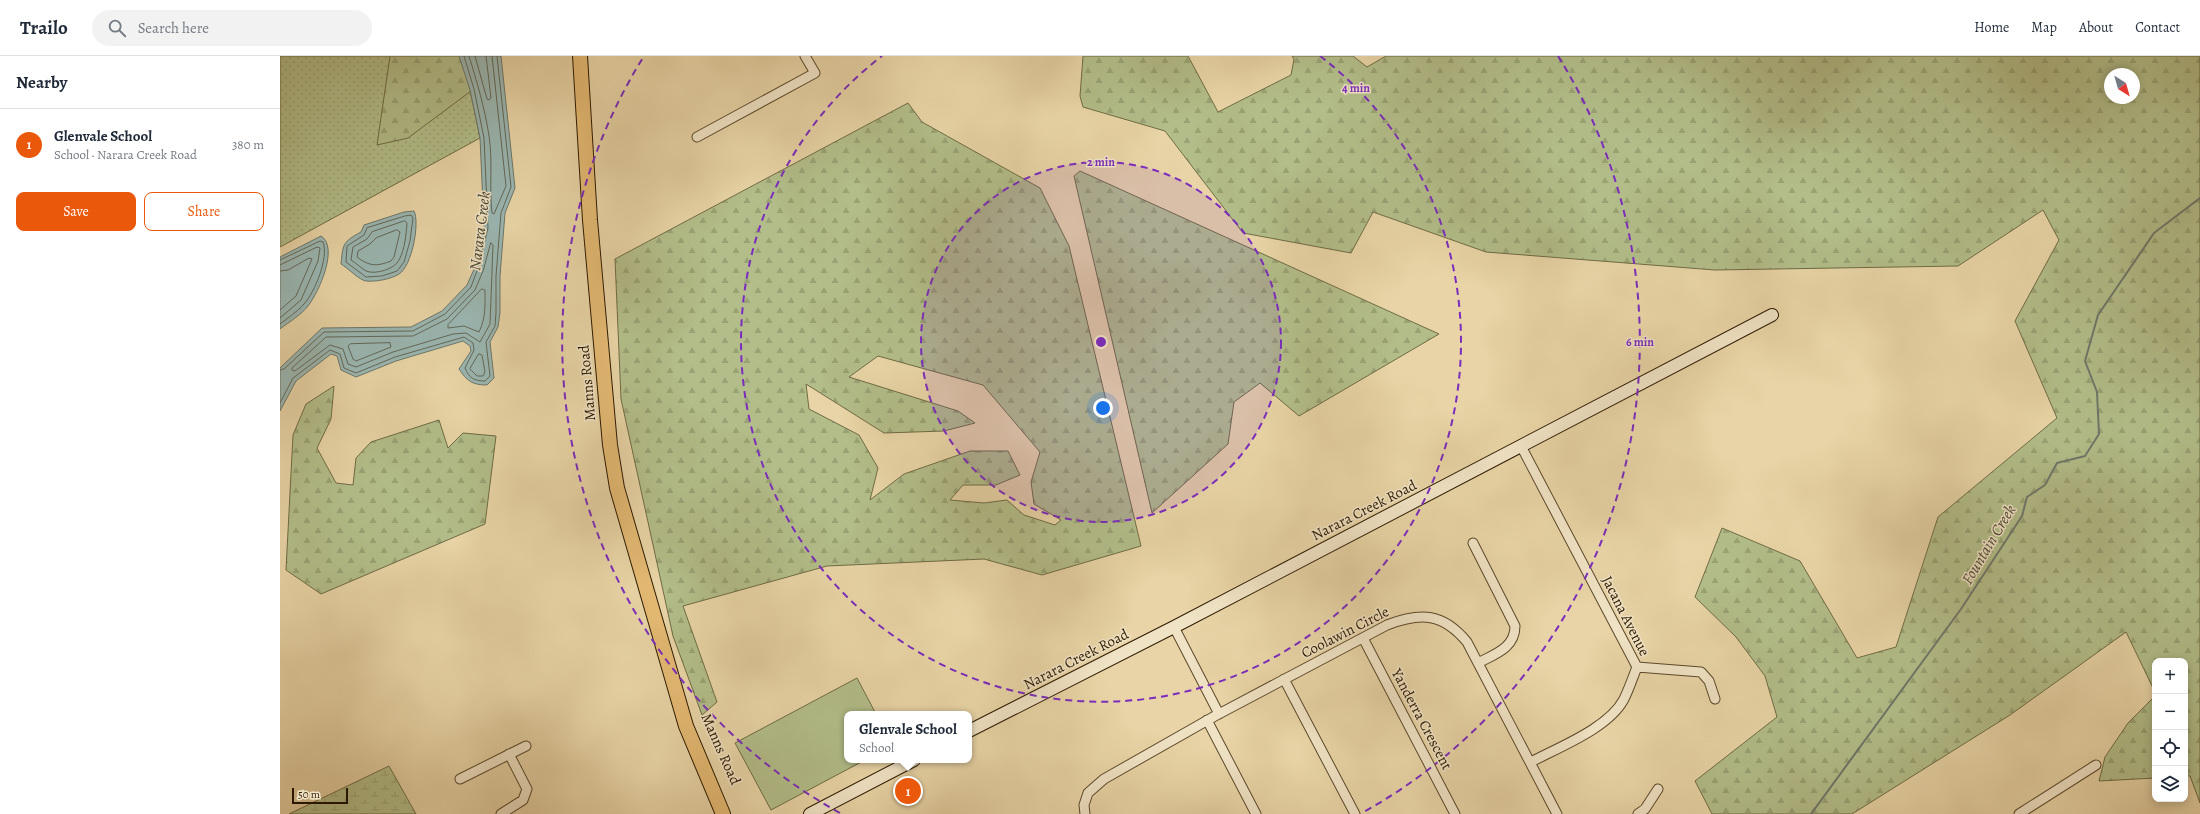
<!DOCTYPE html>
<html lang="en">
<head>
<meta charset="utf-8">
<style>
	:root { --surface:#fff; --page:#f2f2f3; --text:#1f2937; --muted:#747a83; --line:#e0e1e3; --accent:#ea580c }
	body { margin:0; font-family:Alegreya,serif; background:var(--page); color:var(--text) }
	.controls { position:absolute; right:12px; bottom:12px; display:grid; overflow:hidden; border-radius:8px; box-shadow:0 2px 10px #0003 }
	.controls button { width:36px; height:36px; display:grid; place-items:center; padding:0; border:0; border-bottom:1px solid var(--line); background:var(--surface); color:var(--text); font:20px sans-serif }
	.compass { position:absolute; left:1824px; top:12px; width:36px; height:36px; border-radius:50%; background:var(--surface); box-shadow:0 2px 10px #0003; rotate:143deg }
	.scale { position:absolute; left:12px; bottom:10px; width:56px; box-sizing:border-box; padding-left:4px; border:2px solid #2c1900; border-top:0; font-size:11px; line-height:14px; white-space:nowrap; color:#2c1900; -webkit-text-stroke:3px #f0e3c5; paint-order:stroke }
	.you { position:absolute; left:823px; top:352px; width:14px; height:14px; margin:-10px; border:3px solid #fff; border-radius:50%; background:#1a73e8; box-shadow:0 0 0 6px #1a73e833 }
	.badge { display:grid; place-items:center; width:26px; height:26px; border-radius:50%; background:var(--accent); color:#fff; font-size:13px; font-weight:700 }
	.pin { position:absolute; translate:-50% -50%; border:2px solid #fff; box-shadow:0 1px 4px #0006 }
	.popup { position:absolute; left:564px; top:655px; width:128px; height:52px; box-sizing:border-box; display:grid; place-content:center; border-radius:8px; background:var(--surface); filter:drop-shadow(0 1px 3px #0005); font-size:13px; white-space:nowrap; color:var(--muted) }
	.popup b { font-size:15px; color:var(--text) }
	.popup::after { content:''; position:absolute; left:50%; top:100%; margin-left:-8px; border:8px solid transparent; border-top-color:var(--surface) }
	.list { margin:0; padding:0; list-style:none }
	h2 { display:flex; justify-content:space-between; align-items:center; height:52px; margin:0; padding:0 16px; font-size:17px }
	h2 small { font-size:13px; font-weight:400; color:var(--muted) }
	.list li { display:grid; grid-template-columns:26px 1fr auto; gap:12px; align-items:center; box-sizing:border-box; height:72px; padding:0 16px; border-top:1px solid var(--line) }
	.list b { display:block; font-size:15px; white-space:nowrap }
	.list p { margin:0; font-size:13px; white-space:nowrap; color:var(--muted) }
	.list em { font-size:13px; font-style:normal; color:var(--muted) }
	.actions { display:flex; gap:8px; padding:12px 16px }
	.actions a { flex:1; padding:9px 0; border:1px solid var(--accent); border-radius:8px; text-align:center; font-size:14px; color:var(--accent) }
	.actions .main { background:var(--accent); color:#fff }
	.icon { flex:none; width:22px; height:22px; fill:none; stroke:currentColor; stroke-width:2; stroke-linecap:round; stroke-linejoin:round }
	.map { position:relative; flex:none; width:1920px; height:758px; overflow:hidden }
	header { display:flex; align-items:center; gap:24px; box-sizing:border-box; height:56px; padding:0 20px; background:var(--surface); border-bottom:1px solid var(--line) }
	header strong { font-size:19px }
	nav { display:flex; gap:22px; margin-inline-start:auto; font-size:14px }
	.search { width:280px; height:36px; background:var(--page); display:flex; align-items:center; gap:10px; box-sizing:border-box; padding:0 14px; border-radius:22px; color:var(--muted); font-size:15px }
	main { display:flex }
	aside { flex:1; background:var(--surface) }
	.map>svg:first-child { display:block }
	.grass { fill:url(#grass-dots); stroke:#6f6b44 }
	.forest { fill:url(#forest-firs); stroke:#6f6b44; fill-rule:evenodd }
	.wetland { fill:url(#wetland-marsh); stroke:#6f6b44 }
	.pitch { fill:#b2bd89; stroke:#6f6b44 }
	.water { fill:#9ab6b1; stroke:#6e776a }
	.lines { fill:none; stroke-linecap:round; stroke-linejoin:round }
	.shore { stroke:#636858; stroke-width:1 }
	.stream { stroke:#6e776a; stroke-width:2 }
	.street-casing { stroke:#5b482a; stroke-width:11 }
	.secondary-casing { stroke:#2c1900; stroke-width:14 }
	.primary-casing { stroke:#2c1900; stroke-width:16 }
	.street { stroke:#f0e3c5; stroke-width:9 }
	.secondary { stroke:#f0e3c5; stroke-width:12 }
	.primary { stroke:#e4ba73; stroke-width:14 }
	.ring { fill:none; stroke:#7b2cbf; stroke-width:2; stroke-dasharray:7 5 }
	.labels { text-anchor:middle; stroke-width:3; stroke-linejoin:round; paint-order:stroke }
	.street-label { font-size:15px; fill:#2c1900; stroke:#f0e3c5 }
	.water-label { font-size:16px; font-style:italic; fill:#4d4835; stroke:#f0e3c5 }
	.centre { fill:#7b2cbf; stroke:#f0e3c5; stroke-width:2 }
	.ring-label { font-size:12px; text-anchor:middle; font-weight:bold; fill:#7b2cbf; stroke:#f0e3c5; stroke-width:3; stroke-linejoin:round; paint-order:stroke }
</style>
</head>
<body>
<header>
<strong>Trailo</strong>
<div class="search"><svg class="icon" aria-label="search" viewBox="0 0 24 24"><circle cx="10" cy="10" r="6"/><path d="M15 15l6 6"/></svg>Search here</div>
<nav><a>Home</a><a>Map</a><a>About</a><a>Contact</a></nav>
</header>
<main>
<aside>
<h2>Nearby<small></small></h2>
<ul class="list">
<li><span class="badge">1</span><div><b>Glenvale School</b><p>School · Narara Creek Road</p></div><em>380 m</em></li>
</ul>
<div class="actions"><a class="main">Save</a><a>Share</a></div>
</aside>
<div class="map">
<svg width="1920" height="758" viewBox="0 0 1920 758">
	<defs>
		<pattern id="grass-dots" width="8" height="8" patternUnits="userSpaceOnUse"><rect width="8" height="8" fill="#b2bd89"/><path d="M2 2h.1M6 6h.1" fill="none" stroke="#99a274" stroke-width="1.8" stroke-linecap="round"/></pattern>
		<pattern id="forest-firs" width="22" height="20" patternUnits="userSpaceOnUse"><rect width="22" height="20" fill="#b2bd89"/><path d="M5 1l3.5 6h-7zM16 11l3.5 6h-7z" fill="#99a274"/></pattern>
		<pattern id="wetland-marsh" width="20" height="14" patternUnits="userSpaceOnUse"><rect width="20" height="14" fill="#b2bd89"/><path d="M1 5h8M5 5V1M11 12h8M15 12V8" fill="none" stroke="#99a274"/></pattern>
	</defs>
	<rect width="100%" height="100%" fill="#e8d4a6"/>
	<filter id="stains"><feTurbulence type="fractalNoise" baseFrequency=".005" numOctaves="4"/><feColorMatrix values="0 0 0 0 .2 0 0 0 0 .09 0 0 0 0 .02 0 0 0 .5 -.17"/></filter>
	<radialGradient id="worn" r=".72"><stop offset=".6" stop-color="#630" stop-opacity="0"/><stop offset="1" stop-color="#630" stop-opacity=".3"/></radialGradient>
	<path class="grass" d="M 0,0 L 179,0 L 190,34 L 200,82 L 0,191 Z"/>
	<path class="forest" d="M 110,0 L 181,0 L 191,35 L 128,82 L 97,89 Z
		M 803,0 L 908,0 L 938,56 L 1011,19 L 1014,3 L 1012,0 L 1073,0 L 1087,11 L 1106,0 L 1920,0 L 1920,747 L 1910,720 L 1905,720 L 1905,605 L 1875,605 L 1875,636 L 1846,576 L 1730,659 L 1572,758 L 1432,758 L 1415,725 L 1497,661 L 1485,620 L 1456,581 L 1415,541 L 1442,472 L 1520,505 L 1577,602 L 1616,591 L 1658,461 L 1777,362 L 1735,265 L 1779,184 L 1763,154 L 1678,210 L 1435,214 L 1206,196 L 1093,156 L 1071,197 L 963,177 L 885,75 L 803,51 L 800,40 ZM 1830,18 L 1854,18 L 1854,42 L 1830,42 Z
		M 628,47 L 642,66 L 760,132 L 789,190 L 861,490 L 762,519 L 704,503 L 547,510 L 403,550 L 437,646 L 422,659 L 393,580 L 341,343 L 335,203 ZM 598,300 L 703,329 L 760,396 L 751,426 L 754,448 L 781,464 L 775,469 L 744,459 L 727,444 L 704,447 L 670,444 L 683,429 L 716,429 L 740,419 L 728,395 L 690,395 L 624,418 L 590,444 L 598,412 L 579,379 L 529,353 L 526,328 L 604,377 L 664,375 L 695,367 L 678,355 L 569,321 Z
		M 800,115 L 1159,278 L 1019,360 L 980,327 L 954,346 L 948,388 L 872,457 L 794,120 Z
		M 54,330 L 51,363 L 37,392 L 56,427 L 73,429 L 76,402 L 91,386 L 159,364 L 168,392 L 183,377 L 216,380 L 205,468 L 41,538 L 6,514 L 13,379 L 26,348 Z
		M 1875,640 L 1875,722 L 1819,725 L 1825,701 L 1848,667 Z"/>
	<path class="wetland" d="M 109,710 L 136,758 L 9,758 Z"/>
	<path class="pitch" d="M 577,622 L 596,658 L 567,658 L 567,704 L 585,704 L 491,754 L 455,687 Z"/>
	<path class="water" d="M 179,0 L 221,0 L 235,132 L 225,157 L 220,220 L 220,257 L 218,271 L 210,286 L 214,322 L 207,329 C 192,329 187,325 179,313 L 191,295 L 190,290 L 183,285 L 116,305 L 76,321 L 61,314 L 57,300 L 51,298 L 16,325 L 0,355 L 0,312 L 42,272 L 131,271 L 162,255 L 187,229 L 195,211 L 204,172 L 200,82 L 190,34 Z
		M 134,155 C 140,167 132,210 119,218 C 111,223 96,226 86,225 C 79,224 68,212 61,208 C 63,187 63,186 81,176 L 84,169 L 124,156 Z
		M 41,180 C 59,191 39,236 28,250 C 21,259 9,266 0,273 L 0,201 Z"/>
	<g class="lines">
		<path class="shore" d="M 189,0 C 197,26 205,53 209,80 C 213,105 209,132 212,157 L 214,158 L 226,130 L 212,0
			M 195,0 L 207,43 L 209,44 L 211,42 L 206,0
			M 125,160 L 131,159 L 133,162 L 130,185 L 124,206 L 117,215 L 102,220 L 86,221 L 66,206 L 67,190 L 84,179 L 87,172 Z
			M 125,165 L 127,167 C 126,179 125,193 119,204 C 115,213 95,219 86,215 C 81,212 76,207 71,204 L 73,191 L 87,183 L 92,176 Z
			M 117,174 L 120,176 L 114,201 L 111,205 C 96,211 89,210 77,201 L 78,195 L 90,188 L 96,182 Z
			M 211,187 L 213,189 L 210,268 L 200,286 L 186,277 L 173,278 L 113,296 L 76,311 L 68,308 L 63,293 L 50,289 L 15,315 L 12,314 L 12,312 L 46,281 L 133,280 L 167,263 L 195,234 L 203,215 Z
			M 0,204 L 40,185 L 43,186 C 49,201 35,236 24,248 C 18,255 8,262 0,268
			M 0,209 L 37,191 L 40,192 L 38,205 L 21,244 L 0,262
			M 0,215 L 8,214 L 29,202 L 32,203 L 16,240 L 0,254
			M 202,233 L 205,234 C 205,249 206,262 199,276 L 184,270 L 168,272 L 168,269 Z
			M 110,287 L 111,291 L 76,305 L 73,303 L 68,290 L 70,288 Z
			M 199,298 L 202,299 L 205,316 L 203,320 L 197,320 L 190,313 Z
			M 0,314 L 4,313 L 44,276 L 133,275 L 165,258 L 191,231 L 198,212 L 208,172 L 204,82 L 194,33 L 184,0
			M 0,347 L 13,322 L 50,294 L 60,298 L 64,312 L 76,317 L 115,301 L 184,281 L 193,287 L 194,294 L 185,312 C 189,322 194,325 205,325 L 210,320 L 206,286 L 215,270 L 216,257 L 216,220 L 221,157 L 231,131 L 217,0"/>
		<path class="stream" d="M 1531,758 L 1681,553 L 1742,460 L 1747,441 L 1765,429 L 1777,407 L 1805,400 L 1819,378 L 1817,336 L 1805,305 L 1818,259 L 1874,177 L 1920,142"/>
		<g class="street-casing">
			<path id="street" d="M 417,81 L 535,17 L 525,0
				M 1241,390 L 1357,611 C 1353,621 1349,633 1344,643 C 1329,672 1279,691 1251,706
				M 1193,487 L 1235,570 C 1235,592 1215,598 1198,607
				M 894,571 L 939,658
				M 1083,582 L 1175,758
				M 1357,611 L 1421,616 L 1429,625 L 1435,643
				M 1004,623 L 1075,758
				M 927,664 L 976,758
				M 180,723 L 246,690
				M 221,758 L 243,744 L 247,733 L 229,698
				M 805,758 L 804,749 L 808,737 L 824,723 L 935,660 L 1107,569 C 1141,556 1163,557 1187,586 L 1277,758
				M 1358,758 L 1365,753 L 1378,733
				M 1739,758 L 1816,709"/>
		</g>
		<g class="secondary-casing">
			<path id="secondary" d="M 689,675 L 894,571 L 1492,259
				M 530,758 L 634,704"/>
		</g>
		<g class="primary-casing">
			<path id="primary" d="M 300,0 L 310,164 L 330,389 L 337,432 L 406,670 L 443,758"/>
		</g>
		<use href="#street" class="street"/>
		<use href="#secondary" class="secondary"/>
		<use href="#primary" class="primary"/>
	</g>
	<circle cx="821" cy="286" r="180" fill="#7b2cbf" fill-opacity=".12"/>
	<g class="ring">
		<circle cx="821" cy="286" r="180"/>
		<path d="M1040 0A360 360 0 1 1 602 0"/>
		<path d="M560 757A539 539 0 0 1 364 0M1278 0A539 539 0 0 1 1082 757"/>
	</g>
	<g class="labels">
		<g class="street-label">
			<text transform="translate(307 327) rotate(-95)" y="5">Manns Road</text>
			<text transform="translate(1084 454) rotate(-27)" y="5">Narara Creek Road</text>
			<text transform="translate(1346 560) rotate(63)" y="5">Jacana Avenue</text>
			<text transform="translate(1065 576) rotate(-27)" y="5">Coolawin Circle</text>
			<text transform="translate(796 603) rotate(-27)" y="5">Narara Creek Road</text>
			<text transform="translate(1142 663) rotate(62)" y="5">Yanderra Crescent</text>
			<text transform="translate(441 693) rotate(66)" y="5">Manns Road</text>
		</g>
		<g class="water-label">
			<text transform="translate(199 175) rotate(-83)" y="6">Narara Creek</text>
			<text transform="translate(1708 488) rotate(-59)" y="6">Fountain Creek</text>
		</g>
	</g>
	<circle cx="821" cy="286" r="6" class="centre"/>
	<g class="ring-label">
		<text x="1076" y="36">4 min</text>
		<text x="821" y="110">2 min</text>
		<text x="1360" y="290">6 min</text>
	</g>
	<rect width="100%" height="100%" filter="url(#stains)"/>
	<rect width="100%" height="100%" fill="url(#worn)"/>
</svg>
<div class="controls">
<button>+</button>
<button>−</button>
<button><svg class="icon" aria-label="locate" viewBox="0 0 24 24"><circle cx="12" cy="12" r="6"/><path d="M12 2v4M12 18v4M2 12h4M18 12h4"/></svg></button>
<button><svg class="icon" aria-label="layers" viewBox="0 0 24 24"><path d="M12 4l9 5-9 5-9-5zM3 14l9 5 9-5"/></svg></button>
</div>
<svg class="compass" viewBox="-18 -18 36 36"><path d="M0-13l5 13h-10z" fill="#e53935"/><path d="M0 13l5-13h-10z" fill="#747a83"/></svg>
<div class="scale">50 m</div>
<div class="you"></div>
<div class="pin badge" style="left:628px;top:735px">1</div>
<div class="popup"><b>Glenvale School</b>School</div>
</div>
</main>
</body>
</html>
